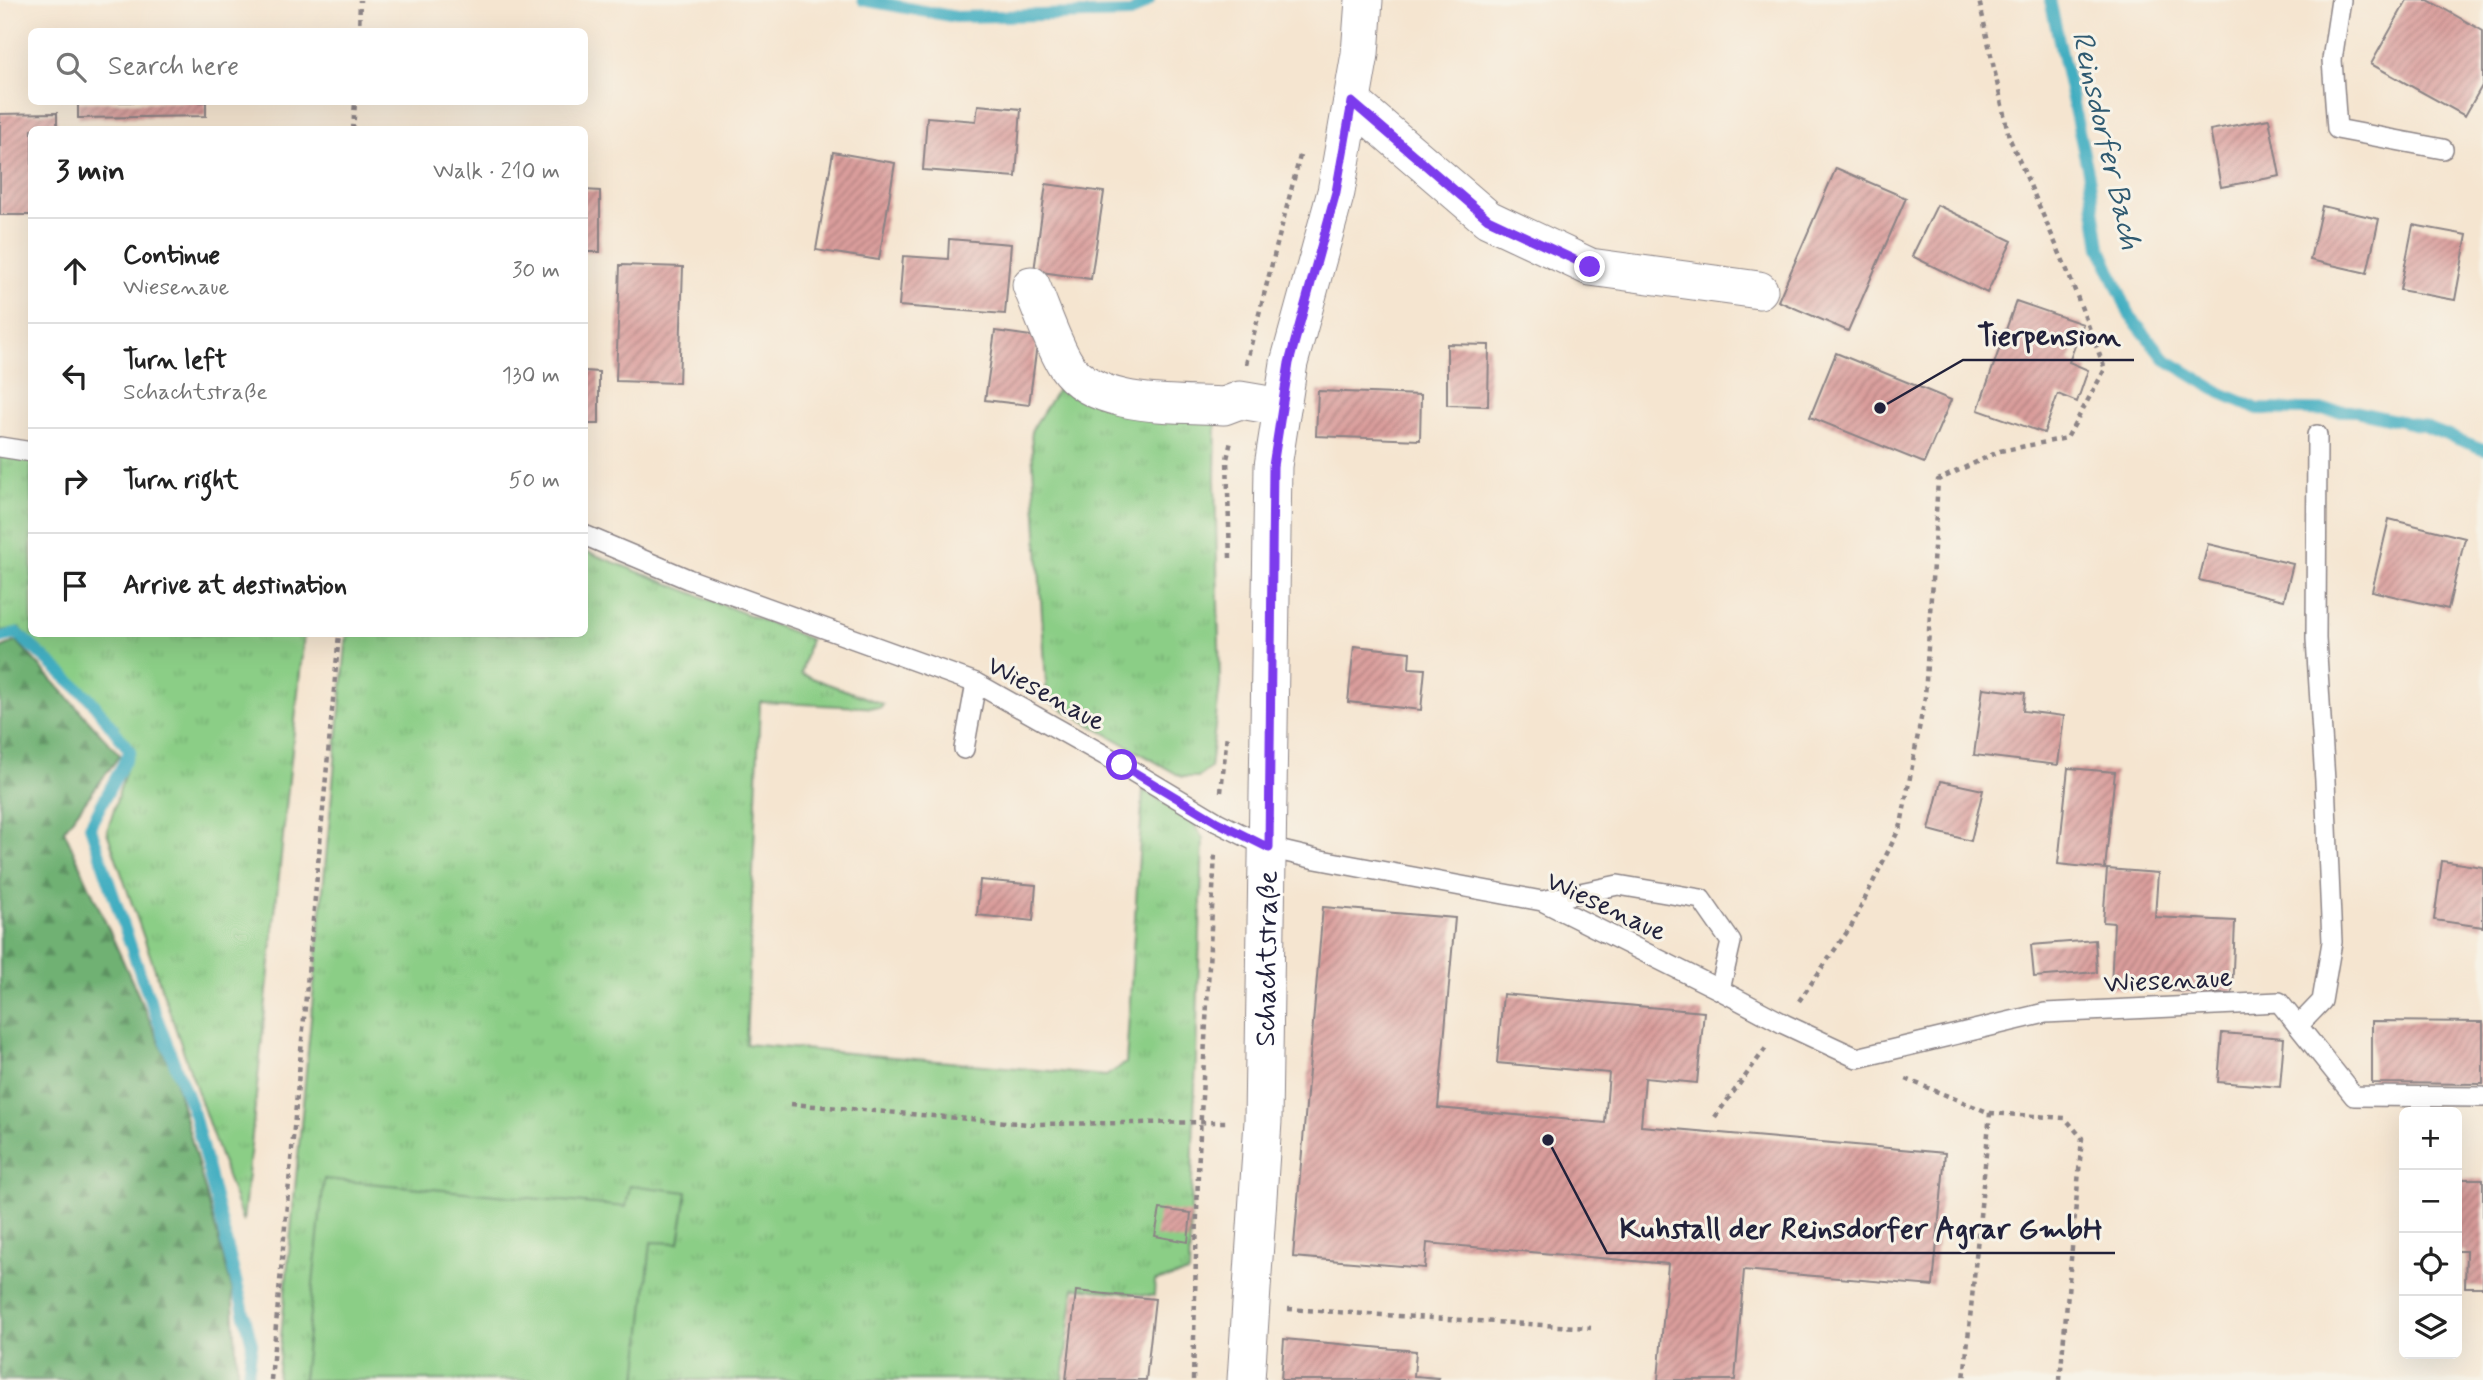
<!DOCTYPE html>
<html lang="en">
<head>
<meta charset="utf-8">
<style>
	:root { --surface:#fff; --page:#f6f6f6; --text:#222; --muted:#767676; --line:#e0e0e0 }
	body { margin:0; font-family:Mynerve,sans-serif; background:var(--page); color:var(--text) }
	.controls { position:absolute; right:21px; bottom:21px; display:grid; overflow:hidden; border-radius:10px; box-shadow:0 7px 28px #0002 }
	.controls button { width:63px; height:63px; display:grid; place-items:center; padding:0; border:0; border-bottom:2px solid var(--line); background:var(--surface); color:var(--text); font:35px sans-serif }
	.stop { position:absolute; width:21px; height:21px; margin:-16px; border:5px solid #7c3aed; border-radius:50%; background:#fff }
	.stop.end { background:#7c3aed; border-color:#fff; box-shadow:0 2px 7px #0008 }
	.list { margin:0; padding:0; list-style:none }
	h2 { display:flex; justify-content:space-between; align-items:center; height:91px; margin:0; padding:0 28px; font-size:30px }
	h2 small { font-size:23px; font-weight:400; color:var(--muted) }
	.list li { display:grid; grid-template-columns:46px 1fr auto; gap:21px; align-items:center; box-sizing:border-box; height:105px; padding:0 28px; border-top:2px solid var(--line) }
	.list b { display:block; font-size:26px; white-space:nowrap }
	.list p { margin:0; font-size:23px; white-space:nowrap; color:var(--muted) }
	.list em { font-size:23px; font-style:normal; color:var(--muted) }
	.icon { flex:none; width:38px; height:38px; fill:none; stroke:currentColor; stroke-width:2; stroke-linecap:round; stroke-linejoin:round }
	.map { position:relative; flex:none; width:2483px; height:1380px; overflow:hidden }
	.search { position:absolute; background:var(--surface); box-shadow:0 7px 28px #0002; left:28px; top:28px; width:560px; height:77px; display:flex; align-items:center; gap:18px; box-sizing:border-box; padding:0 24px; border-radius:10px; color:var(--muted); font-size:26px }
	.panel { position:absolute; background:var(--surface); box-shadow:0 7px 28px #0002; left:28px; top:126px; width:560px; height:511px; border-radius:10px }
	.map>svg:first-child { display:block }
	.grass { fill:url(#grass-tufts); stroke:#567860; stroke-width:2 }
	.forest { fill:url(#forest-firs); stroke:#496a57; stroke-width:2 }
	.pitch { fill:#8bce86; stroke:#567860; stroke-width:2 }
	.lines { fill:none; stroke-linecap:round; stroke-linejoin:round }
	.stream { stroke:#42aec1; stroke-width:12 }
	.building { fill:url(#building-hatch) }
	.lane-casing { stroke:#8c8486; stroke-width:22 }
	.street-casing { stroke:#8c8486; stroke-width:39 }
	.path { stroke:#8c8486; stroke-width:4.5; stroke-dasharray:5 5; stroke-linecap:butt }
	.lane { stroke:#fff; stroke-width:19 }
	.street { stroke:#fff; stroke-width:37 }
	.route { stroke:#7c3aed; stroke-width:9 }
	.labels { text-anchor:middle; stroke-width:6; stroke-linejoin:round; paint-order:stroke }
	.street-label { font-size:28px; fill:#22223b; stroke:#f7f3e8 }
	.water-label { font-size:30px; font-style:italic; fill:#2f5a71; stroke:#f7f3e8 }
	.leader { fill:none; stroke:#22223b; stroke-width:2.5 }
	.callout-dot { fill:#22223b; stroke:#f7f3e8; stroke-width:2.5 }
	.callout-label { font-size:30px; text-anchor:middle; font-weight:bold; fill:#22223b; stroke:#f7f3e8; stroke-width:6; stroke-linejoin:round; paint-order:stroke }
</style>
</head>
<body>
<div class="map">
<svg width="2483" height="1380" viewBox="0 0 2483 1380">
	<defs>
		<pattern id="grass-tufts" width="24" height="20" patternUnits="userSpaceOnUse" patternTransform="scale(1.75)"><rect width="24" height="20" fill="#8bce86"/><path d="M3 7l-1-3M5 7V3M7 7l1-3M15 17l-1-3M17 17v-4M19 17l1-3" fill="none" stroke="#78b175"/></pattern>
		<pattern id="forest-firs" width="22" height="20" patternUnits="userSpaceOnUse" patternTransform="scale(1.75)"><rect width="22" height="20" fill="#70b173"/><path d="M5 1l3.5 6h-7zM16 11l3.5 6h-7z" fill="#5c9060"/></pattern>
		<pattern id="building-hatch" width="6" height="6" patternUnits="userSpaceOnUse" patternTransform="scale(1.75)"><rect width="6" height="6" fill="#da9d9b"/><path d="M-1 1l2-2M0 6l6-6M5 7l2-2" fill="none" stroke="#b08080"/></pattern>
	</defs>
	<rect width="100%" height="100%" fill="#f7f3e8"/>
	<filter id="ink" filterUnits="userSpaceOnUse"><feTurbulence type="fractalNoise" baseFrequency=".0143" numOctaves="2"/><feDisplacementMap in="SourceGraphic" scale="14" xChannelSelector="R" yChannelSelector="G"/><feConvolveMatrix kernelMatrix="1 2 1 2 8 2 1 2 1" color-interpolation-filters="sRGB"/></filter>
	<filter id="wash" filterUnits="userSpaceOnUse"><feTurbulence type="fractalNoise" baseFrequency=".00686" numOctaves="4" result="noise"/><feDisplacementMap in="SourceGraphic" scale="28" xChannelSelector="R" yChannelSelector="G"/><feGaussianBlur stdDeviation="1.57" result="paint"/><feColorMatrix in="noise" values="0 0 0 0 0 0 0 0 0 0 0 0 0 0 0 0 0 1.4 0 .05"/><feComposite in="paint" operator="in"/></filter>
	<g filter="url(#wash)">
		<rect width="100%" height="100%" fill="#f5e5d0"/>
		<path class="grass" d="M 1059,387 L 1075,397 L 1216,419 L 1215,480 L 1220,684 L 1210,768 L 1198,777 L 1182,777 L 1047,700 L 1031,431 Z
			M 0,449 L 31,455 L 32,634 L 304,634 L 243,1222 L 107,832 L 133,746 L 20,628 L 0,631 Z
			M 585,551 L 810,639 L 801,674 L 883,704 L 881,708 L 760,702 L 746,1044 L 1106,1076 L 1126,1063 L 1143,790 L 1191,819 L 1203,839 L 1189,1273 L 1155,1281 L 1154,1296 L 1074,1288 L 1063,1380 L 277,1380 L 347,634 L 584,634 Z"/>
		<path class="forest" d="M 17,641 L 120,755 L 64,830 L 173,1072 L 232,1289 L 238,1380 L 0,1380 L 0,648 Z"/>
		<path class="pitch" d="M 324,1179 L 626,1207 L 630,1185 L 687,1192 L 679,1243 L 651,1242 L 637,1380 L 303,1380 Z"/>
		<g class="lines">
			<path class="stream" d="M 863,0 L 956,17 L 1131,13 L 1149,0
				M 2050,0 L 2089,176 L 2100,247 L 2130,316 L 2165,359 L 2221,393 L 2258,409 L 2355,411 L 2423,426 L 2483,449
				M 0,638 L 17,633 L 90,699 L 130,751 L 90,826 L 141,976 L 194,1114 L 252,1344 L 247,1380"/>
		</g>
		<g id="blocks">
			<path class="building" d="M 2407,0 L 2428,0 L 2483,31 L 2483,84 L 2465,116 L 2371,64 Z
				M 78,102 L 206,102 L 206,116 L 78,118 Z
				M 978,105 L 1021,109 L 1016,177 L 923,170 L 927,117 L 976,121 Z
				M 57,113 L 57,130 L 32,130 L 32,215 L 0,215 L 0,114 Z
				M 2269,119 L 2280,176 L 2221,187 L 2210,130 Z
				M 833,152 L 895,163 L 879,260 L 816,250 Z
				M 1836,168 L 1906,198 L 1848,331 L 1778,301 Z
				M 1046,184 L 1104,192 L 1091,279 L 1034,271 Z
				M 584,190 L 600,191 L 600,252 L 584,252 Z
				M 1937,205 L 2012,241 L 1987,293 L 1912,256 Z
				M 2322,206 L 2379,219 L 2367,273 L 2310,260 Z
				M 2413,225 L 2467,235 L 2455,300 L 2400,290 Z
				M 949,239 L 1011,244 L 1005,314 L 899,306 L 903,256 L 948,259 Z
				M 620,265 L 683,267 L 679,383 L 616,381 Z
				M 2016,301 L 2083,324 L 2069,362 L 2088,370 L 2077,402 L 2058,394 L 2044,433 L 1978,410 Z
				M 995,331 L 1038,337 L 1029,405 L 985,400 Z
				M 1447,344 L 1489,345 L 1488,406 L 1447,405 Z
				M 1836,353 L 1951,400 L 1924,463 L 1810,417 Z
				M 584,371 L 599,372 L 599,424 L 584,424 Z
				M 1318,391 L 1421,395 L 1420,440 L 1316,436 Z
				M 2389,519 L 2465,538 L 2448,609 L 2372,591 Z
				M 2208,544 L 2293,564 L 2284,600 L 2199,580 Z
				M 1354,646 L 1410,652 L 1409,668 L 1425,669 L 1421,710 L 1348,702 Z
				M 1983,688 L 2025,693 L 2023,711 L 2064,716 L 2058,765 L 1974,755 Z
				M 2068,768 L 2115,772 L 2105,869 L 2058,864 Z
				M 1941,781 L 1983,790 L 1971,841 L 1929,830 Z
				M 2442,861 L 2483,867 L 2483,927 L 2434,920 Z
				M 2107,869 L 2158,873 L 2155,917 L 2235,921 L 2232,994 L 2111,988 L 2114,923 L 2103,922 Z
				M 980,880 L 1036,885 L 1033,921 L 977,915 Z
				M 1323,907 L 1455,918 L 1438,1108 L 1605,1123 L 1609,1073 L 1497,1063 L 1503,994 L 1704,1012 L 1697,1083 L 1645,1078 L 1641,1126 L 1945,1153 L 1933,1286 L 1744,1270 L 1735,1380 L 1658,1380 L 1668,1264 L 1427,1243 L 1425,1268 L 1293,1257 Z
				M 2095,940 L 2097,972 L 2034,977 L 2031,945 Z
				M 2372,1021 L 2483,1022 L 2483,1084 L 2372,1083 Z
				M 2222,1033 L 2284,1038 L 2280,1087 L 2218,1082 Z
				M 2457,1179 L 2483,1179 L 2483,1287 L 2465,1287 L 2466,1251 L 2457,1251 Z
				M 1160,1209 L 1191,1213 L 1188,1242 L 1155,1236 Z
				M 1076,1291 L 1155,1299 L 1146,1380 L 1066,1380 Z
				M 1284,1339 L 1416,1351 L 1414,1376 L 1439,1378 L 1438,1380 L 1281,1380 Z"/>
		</g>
	</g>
	<g filter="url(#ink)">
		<use href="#blocks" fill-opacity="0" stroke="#8c8486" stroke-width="2"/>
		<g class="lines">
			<g class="lane-casing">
				<path id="lane" d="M 2341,0 L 2332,60 L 2337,129 L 2443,149
					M 0,447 L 32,452
					M 584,535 L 688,579 L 976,683 L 1122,765 L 1217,822 L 1269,848 L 1316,859 L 1542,901 L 1720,990 L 1784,1024 L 1857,1058 L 2045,1013 L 2279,1002 L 2354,1096 L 2483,1097
					M 964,749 L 976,683
					M 1542,901 L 1618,885 L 1701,899 L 1731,942 L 1720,990
					M 2298,1026 L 2322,1001 L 2332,942 L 2325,781 L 2316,639 L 2317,435"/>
			</g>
			<g class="street-casing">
				<g id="street">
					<path d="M 1352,102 L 1488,219 L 1590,267 L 1759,290"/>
					<path d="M 1031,285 C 1041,308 1053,345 1066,365 C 1095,409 1177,403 1224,406 L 1240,400 L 1282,407"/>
					<path id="s1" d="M 1246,1380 L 1263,1121 L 1273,466 L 1289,363 L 1336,192 L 1360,54 L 1364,0"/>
				</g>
			</g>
			<path class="path" d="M 359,32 L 360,0
				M 353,130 L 355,102
				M 1246,364 L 1301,152
				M 1230,558 L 1227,459 L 1231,441
				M 1221,792 L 1227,734
				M 1799,1001 L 1852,925 L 1901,825 L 1925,697 L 1938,480 L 2000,451 L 2067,438 L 2105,369 L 2067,270 L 2009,137 L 1979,0
				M 1906,1079 L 1990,1113 L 1964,1380
				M 791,1104 L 1029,1124 L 1227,1122
				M 1990,1113 L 2065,1118 L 2082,1138 L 2060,1380
				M 1715,1117 L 1766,1048
				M 1288,1309 L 1591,1328
				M 271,1380 L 339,634
				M 1193,1380 L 1198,1172 L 1215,853"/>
			<use href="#lane" class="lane"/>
			<use href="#street" class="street"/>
		</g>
	</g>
	<g class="lines" filter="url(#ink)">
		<path class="route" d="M 1122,765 L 1217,822 L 1269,848 L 1273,466 L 1289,363 L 1336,192 L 1352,102 L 1488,219 L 1590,267"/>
	</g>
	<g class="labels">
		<g class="street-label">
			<text transform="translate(1047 692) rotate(28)" y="10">Wiesenaue</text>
			<text transform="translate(1607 905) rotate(25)" y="10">Wiesenaue</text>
			<text dy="10" stroke="none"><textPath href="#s1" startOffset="422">Schachtstraße</textPath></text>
			<text transform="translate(2168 979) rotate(-3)" y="10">Wiesenaue</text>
		</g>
		<g class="water-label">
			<text transform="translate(2107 140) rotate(77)" y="10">Reinsdorfer Bach</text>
		</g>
	</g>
	<path class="leader" d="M1880 408L1963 360H2134M1548 1140L1607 1253H2115"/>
	<g class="callout-dot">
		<circle cx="1880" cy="408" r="7"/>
		<circle cx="1548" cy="1140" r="7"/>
	</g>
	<g class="callout-label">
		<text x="2049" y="345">Tierpension</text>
		<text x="1861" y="1238">Kuhstall der Reinsdorfer Agrar GmbH</text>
	</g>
</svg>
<div class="controls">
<button>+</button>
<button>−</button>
<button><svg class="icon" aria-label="locate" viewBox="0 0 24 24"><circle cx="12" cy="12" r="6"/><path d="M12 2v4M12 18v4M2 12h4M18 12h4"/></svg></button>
<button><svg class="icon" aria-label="layers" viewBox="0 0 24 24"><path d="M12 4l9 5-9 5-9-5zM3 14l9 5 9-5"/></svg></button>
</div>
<div class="stop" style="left:1122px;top:765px"></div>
<div class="stop end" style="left:1590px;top:267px"></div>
<div class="search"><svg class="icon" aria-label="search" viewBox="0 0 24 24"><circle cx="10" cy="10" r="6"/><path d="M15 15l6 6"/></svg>Search here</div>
<section class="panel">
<h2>3 min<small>Walk · 210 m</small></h2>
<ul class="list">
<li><svg class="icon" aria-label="ahead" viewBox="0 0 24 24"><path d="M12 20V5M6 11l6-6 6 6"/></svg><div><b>Continue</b><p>Wiesenaue</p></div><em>30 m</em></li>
<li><svg class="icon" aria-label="left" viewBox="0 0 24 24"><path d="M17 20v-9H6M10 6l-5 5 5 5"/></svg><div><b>Turn left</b><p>Schachtstraße</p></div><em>130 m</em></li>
<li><svg class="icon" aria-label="right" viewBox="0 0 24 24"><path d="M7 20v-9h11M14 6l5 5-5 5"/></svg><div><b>Turn right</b></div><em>50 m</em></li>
<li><svg class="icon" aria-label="arrive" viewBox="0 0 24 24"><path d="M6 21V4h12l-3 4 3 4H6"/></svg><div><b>Arrive at destination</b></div></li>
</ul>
</section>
</div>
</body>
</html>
